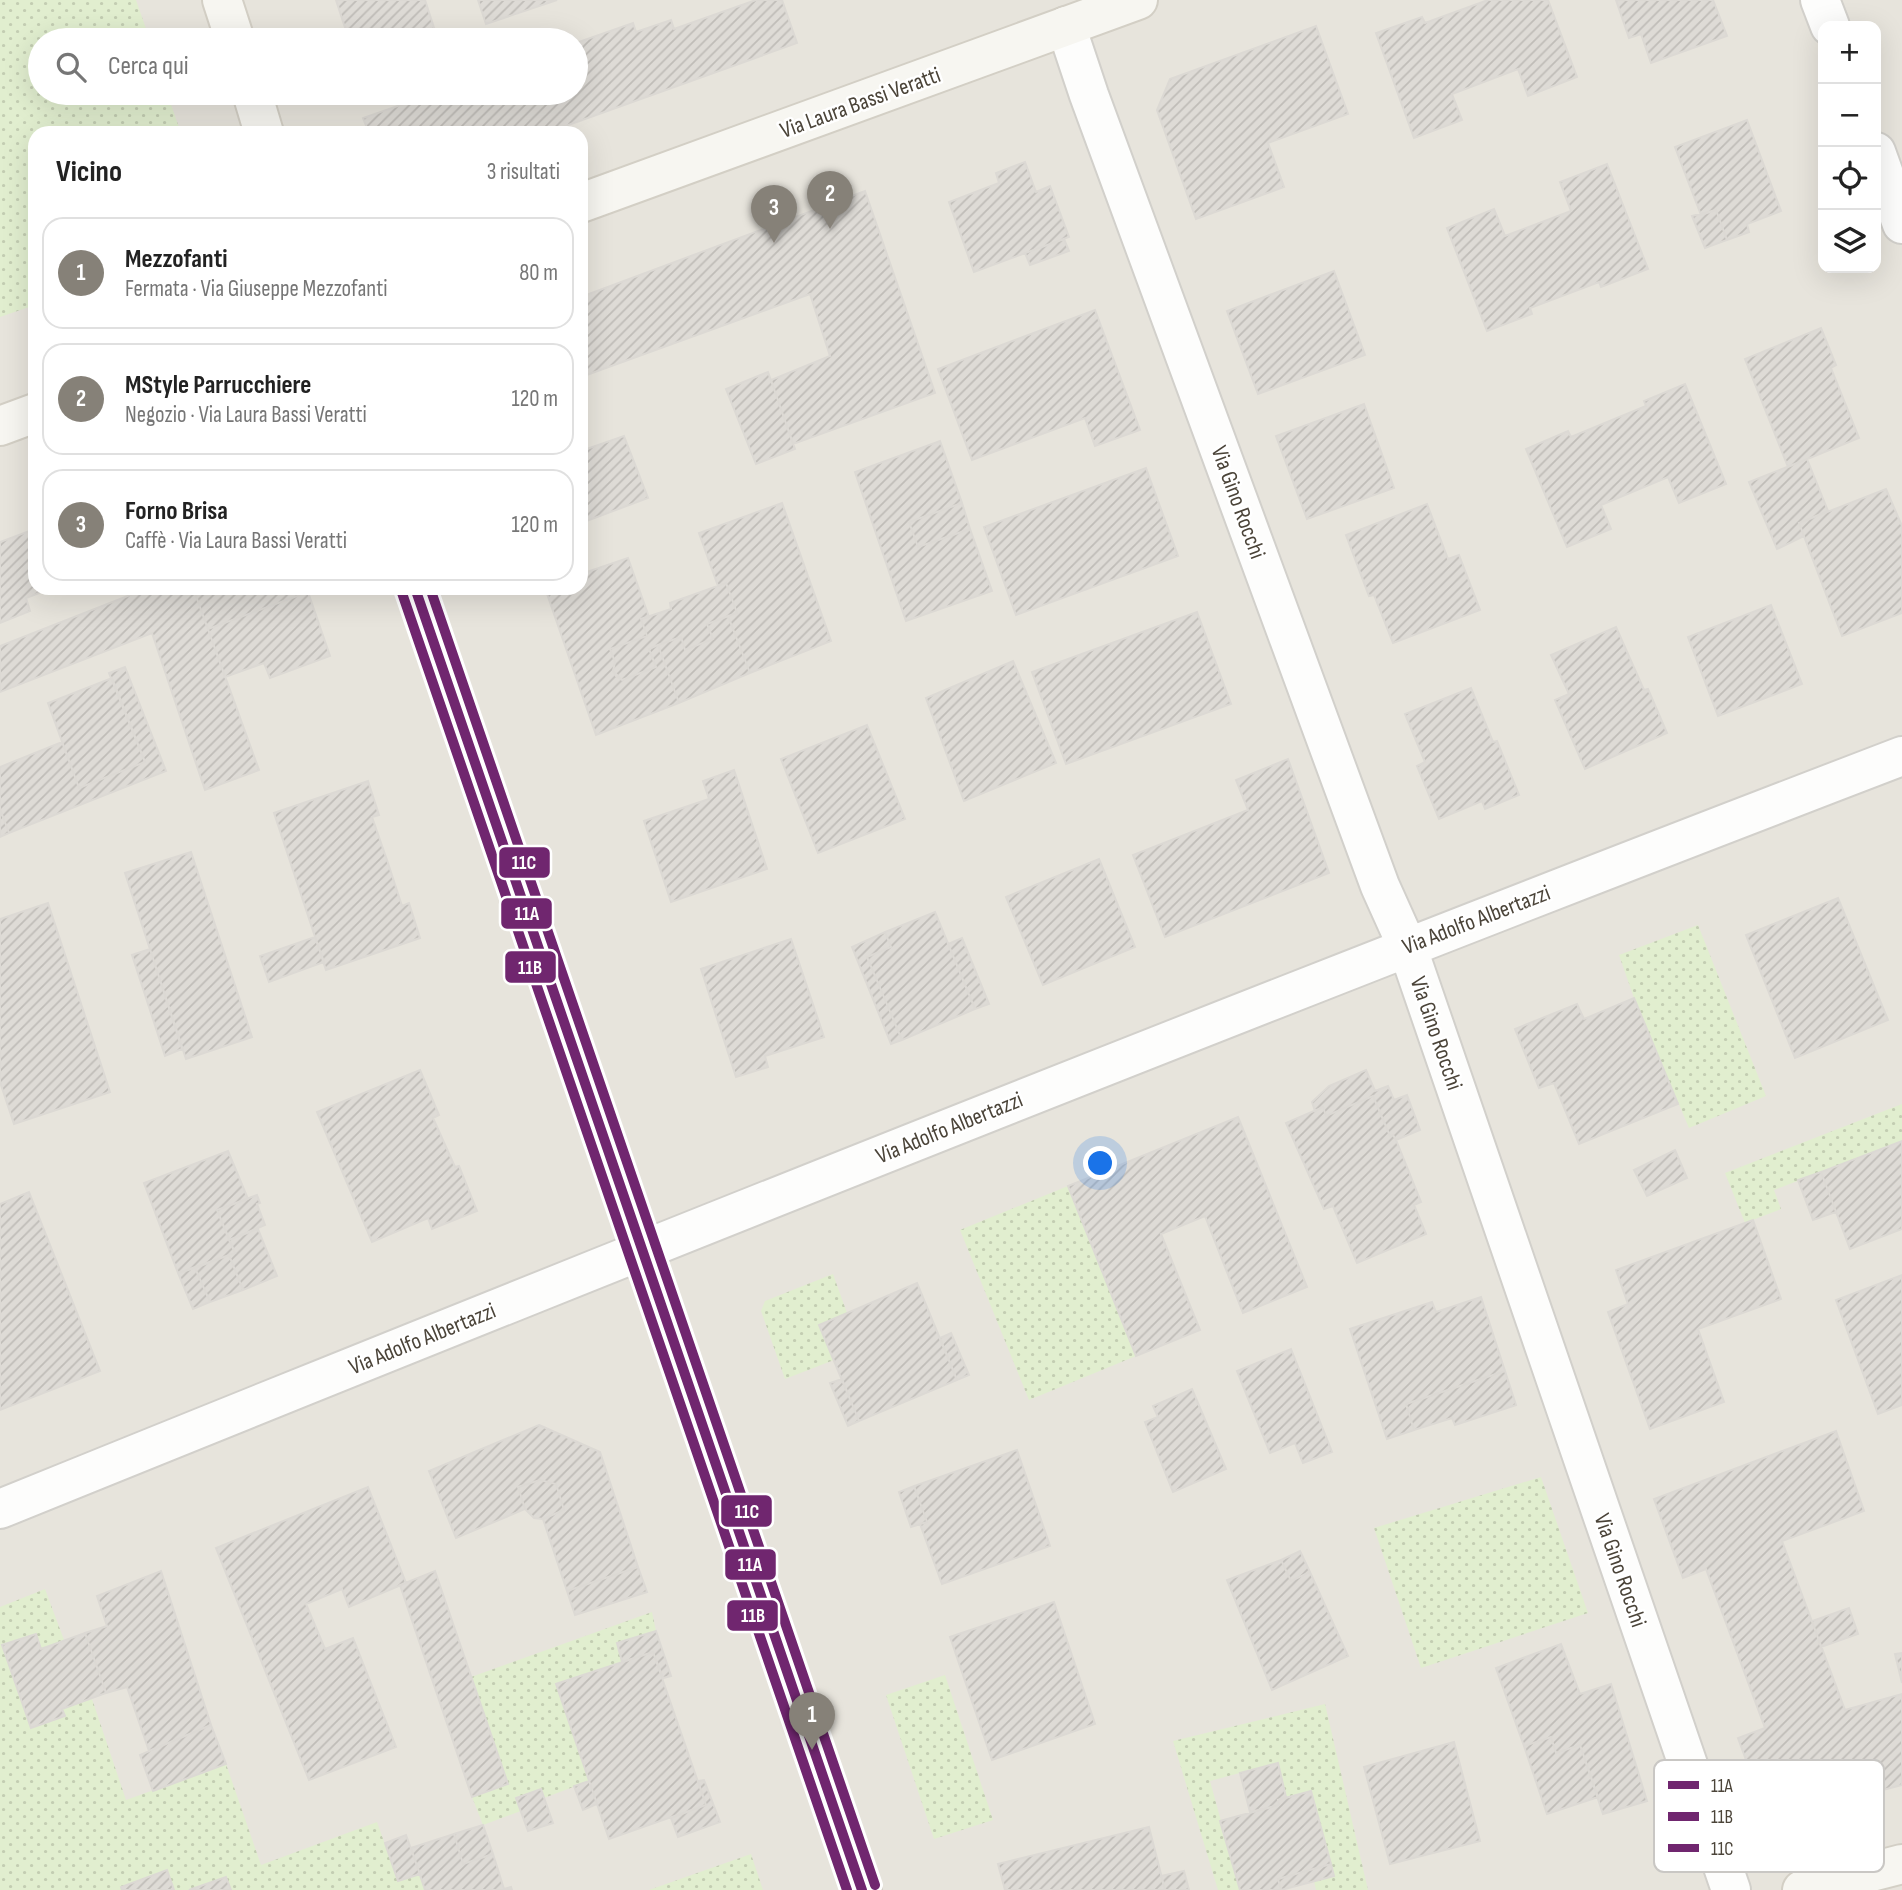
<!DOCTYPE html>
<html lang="it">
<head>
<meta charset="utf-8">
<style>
	:root { --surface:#fff; --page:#f6f6f6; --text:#222; --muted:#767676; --line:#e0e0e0; --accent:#868178 }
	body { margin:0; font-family:"Sofia Sans Condensed",sans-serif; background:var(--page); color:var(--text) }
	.controls { position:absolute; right:21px; top:21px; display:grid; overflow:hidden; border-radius:14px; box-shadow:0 7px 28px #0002 }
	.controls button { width:63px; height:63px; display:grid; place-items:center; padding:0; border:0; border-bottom:2px solid var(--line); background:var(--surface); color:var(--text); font:35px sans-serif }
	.you { position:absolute; left:1101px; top:1164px; width:24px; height:24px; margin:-18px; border:5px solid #fff; border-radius:50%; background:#1a73e8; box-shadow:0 0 0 10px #1a73e833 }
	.badge { display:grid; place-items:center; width:46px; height:46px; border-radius:50%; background:var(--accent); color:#fff; font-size:23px; font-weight:700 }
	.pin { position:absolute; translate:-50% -58px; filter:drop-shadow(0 2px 4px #0008) }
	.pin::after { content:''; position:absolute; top:37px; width:24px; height:21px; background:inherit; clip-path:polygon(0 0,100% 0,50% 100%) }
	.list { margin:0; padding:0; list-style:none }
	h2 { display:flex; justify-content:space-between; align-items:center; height:91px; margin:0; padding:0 28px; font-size:30px }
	h2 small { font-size:23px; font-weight:400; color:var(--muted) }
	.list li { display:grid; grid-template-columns:46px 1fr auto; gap:21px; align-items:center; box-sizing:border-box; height:112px; margin:0 14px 14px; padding:0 14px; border:2px solid var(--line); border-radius:21px }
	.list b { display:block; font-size:26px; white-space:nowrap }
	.list p { margin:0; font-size:23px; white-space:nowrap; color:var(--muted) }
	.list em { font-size:23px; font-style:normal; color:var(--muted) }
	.icon { flex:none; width:38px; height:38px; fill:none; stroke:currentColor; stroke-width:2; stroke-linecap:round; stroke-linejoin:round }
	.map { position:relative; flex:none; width:1902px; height:1890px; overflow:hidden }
	.search { position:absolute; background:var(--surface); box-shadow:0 7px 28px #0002; left:28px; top:28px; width:560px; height:77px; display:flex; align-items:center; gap:18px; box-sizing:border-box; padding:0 24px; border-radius:38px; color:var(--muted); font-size:26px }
	.panel { position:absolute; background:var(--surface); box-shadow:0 7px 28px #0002; left:28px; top:126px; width:560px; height:469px; border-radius:21px }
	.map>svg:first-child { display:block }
	.residential { fill:#e7e4dc; fill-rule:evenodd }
	.grass { fill:url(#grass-dots) }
	.building { fill:url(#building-hatch); stroke:#dcd9d4; stroke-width:2 }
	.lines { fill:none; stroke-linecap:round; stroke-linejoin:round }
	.street-casing { stroke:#d2d0cb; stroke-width:42 }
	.secondary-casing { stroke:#d3cfc5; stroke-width:42 }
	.street { stroke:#fdfdfc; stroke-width:38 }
	.secondary { stroke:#f7f6f1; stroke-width:38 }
	.bus-1-casing { stroke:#fff; stroke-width:16 }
	.bus-2-casing { stroke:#fff; stroke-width:16 }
	.bus-3-casing { stroke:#fff; stroke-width:16 }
	.bus-1 { stroke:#70266f; stroke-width:10 }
	.bus-2 { stroke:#70266f; stroke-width:10 }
	.bus-3 { stroke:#70266f; stroke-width:10 }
	.labels { text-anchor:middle; stroke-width:5; stroke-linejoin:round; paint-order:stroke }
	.street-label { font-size:23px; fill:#4b4439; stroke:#fff }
	.key { fill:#fff; stroke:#c9c7c4; stroke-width:2 }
	.key-label { font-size:19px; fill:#4b4439 }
	.line-badge { stroke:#fff; stroke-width:2.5 }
	.badge-label { font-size:19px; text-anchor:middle; font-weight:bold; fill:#fff }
</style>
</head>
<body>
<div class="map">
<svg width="1902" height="1890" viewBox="0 0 1902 1890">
	<defs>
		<pattern id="grass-dots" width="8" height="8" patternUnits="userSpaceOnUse" patternTransform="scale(1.75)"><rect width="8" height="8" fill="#e1eecf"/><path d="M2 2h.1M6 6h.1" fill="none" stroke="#c3cdb2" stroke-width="1.8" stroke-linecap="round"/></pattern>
		<pattern id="building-hatch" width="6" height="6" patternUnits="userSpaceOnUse" patternTransform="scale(1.75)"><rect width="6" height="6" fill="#dedbd6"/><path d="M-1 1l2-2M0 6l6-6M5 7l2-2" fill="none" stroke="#c0bdb8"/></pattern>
	</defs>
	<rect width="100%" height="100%" fill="#f4f2ee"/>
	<path class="residential" d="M 0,0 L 1902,0 L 1902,1890 L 0,1890 ZM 1823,26 L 1876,26 L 1876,268 L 1823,268 ZM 40,40 L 576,40 L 576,93 L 40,93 ZM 35,133 L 581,133 L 581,588 L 35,588 Z"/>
	<path class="grass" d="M 0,0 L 136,0 L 150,40 L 40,40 L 40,93 L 167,93 L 181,133 L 35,133 L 35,305 L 0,317 Z
		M 1698,925 L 1766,1096 L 1689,1128 L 1634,998 L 1619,955 Z
		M 1902,1104 L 1902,1141 L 1774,1190 L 1781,1209 L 1745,1223 L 1725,1173 Z
		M 1068,1186 L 1136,1356 L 1029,1400 L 960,1230 Z
		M 833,1274 L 847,1313 L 819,1325 L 834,1360 L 785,1379 L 761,1311 L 765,1301 Z
		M 1541,1477 L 1588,1613 L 1421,1668 L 1374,1528 Z
		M 45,1589 L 64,1640 L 41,1649 L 36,1635 L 2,1645 L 31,1728 L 64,1717 L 62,1709 L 92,1699 L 126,1800 L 226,1764 L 261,1865 L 377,1822 L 398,1881 L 420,1874 L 425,1890 L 231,1890 L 225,1877 L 189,1890 L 0,1890 L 0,1607 Z
		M 652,1612 L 656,1631 L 617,1643 L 622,1662 L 556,1684 L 589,1781 L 544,1798 L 541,1789 L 516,1797 L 521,1811 L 483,1825 L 472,1797 L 508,1784 L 471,1677 Z
		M 945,1675 L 993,1820 L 934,1839 L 886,1695 Z
		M 1325,1704 L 1368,1890 L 1316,1890 L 1314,1881 L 1311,1791 L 1286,1797 L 1277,1763 L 1210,1781 L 1240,1890 L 1218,1890 L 1173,1741 Z
		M 751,1854 L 763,1890 L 649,1890 Z"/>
	<path class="building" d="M 336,0 L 425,0 L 438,40 L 349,40 Z
		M 478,0 L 557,0 L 486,24 Z
		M 756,0 L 782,0 L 797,43 L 546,133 L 369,133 L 363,118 L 435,93 L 576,93 L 576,43 L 633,23 L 636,32 L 671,20 L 674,29 Z
		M 1488,0 L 1548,0 L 1577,77 L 1528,96 L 1518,69 L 1452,94 L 1462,120 L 1414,138 L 1376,33 L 1422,17 L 1425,23 Z
		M 1616,0 L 1713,0 L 1727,36 L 1651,63 L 1641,34 L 1629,38 Z
		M 1316,26 L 1348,114 L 1268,143 L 1284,187 L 1196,219 L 1157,110 L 1170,79 Z
		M 1747,120 L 1781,211 L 1747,224 L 1749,232 L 1727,240 L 1716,210 L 1701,215 L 1675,147 Z
		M 1025,162 L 1036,192 L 1050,186 L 1069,237 L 974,272 L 949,202 L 999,183 L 996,173 Z
		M 1607,164 L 1648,269 L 1601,287 L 1599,282 L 1530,308 L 1532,314 L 1487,331 L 1447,228 L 1494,209 L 1505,236 L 1571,211 L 1560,182 Z
		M 865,191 L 935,393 L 793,444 L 771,380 L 830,356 L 810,294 L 581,377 L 581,297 Z
		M 1716,210 L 1727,240 L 1705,248 L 1692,216 Z
		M 1064,239 L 1069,251 L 1030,265 L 1025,253 Z
		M 1334,271 L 1365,355 L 1258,394 L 1227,311 Z
		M 1095,310 L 1140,430 L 1095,446 L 1085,418 L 972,460 L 938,369 Z
		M 1821,328 L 1836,365 L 1831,368 L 1859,438 L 1788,467 L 1745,359 Z
		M 768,372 L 795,449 L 756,464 L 726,389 Z
		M 1685,384 L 1726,484 L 1679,503 L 1668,477 L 1601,505 L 1611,529 L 1567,547 L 1526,449 L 1568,431 L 1571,437 L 1646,406 L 1644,401 Z
		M 1364,404 L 1394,488 L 1307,519 L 1276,436 Z
		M 624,436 L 648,498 L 581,523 L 581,451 Z
		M 940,441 L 962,503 L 909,522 L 918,547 L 970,529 L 992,591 L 906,621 L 855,472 Z
		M 1807,459 L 1828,511 L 1799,523 L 1804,536 L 1777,549 L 1749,482 Z
		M 1146,468 L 1178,556 L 1016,615 L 984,527 Z
		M 1886,489 L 1902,526 L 1902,613 L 1842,636 L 1799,523 Z
		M 782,503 L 831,641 L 750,673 L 728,616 L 737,613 L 726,583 L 718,586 L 699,533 Z
		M 962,503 L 970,529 L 918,547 L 909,522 Z
		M 1427,504 L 1448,559 L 1459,555 L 1480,610 L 1393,643 L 1374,595 L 1369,596 L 1346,535 Z
		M 35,529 L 35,588 L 52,588 L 26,598 L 30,611 L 0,623 L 0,542 Z
		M 628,558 L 649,617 L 641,619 L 647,636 L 610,649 L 615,662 L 613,671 L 622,680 L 656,667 L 649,649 L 658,645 L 679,703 L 596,735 L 545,588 L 581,588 L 581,574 Z
		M 726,583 L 737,613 L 707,624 L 713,639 L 685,650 L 681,637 L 658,645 L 649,649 L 656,667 L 622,680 L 616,676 L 613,671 L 615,662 L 610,649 L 647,636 L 641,619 L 671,609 L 670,603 Z
		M 136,588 L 193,588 L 259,770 L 205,790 L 152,633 L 0,692 L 0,646 L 138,592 Z
		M 193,588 L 306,588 L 308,592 L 208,629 Z
		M 308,592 L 330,656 L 270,678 L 264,663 L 225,677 L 208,629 Z
		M 1771,605 L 1802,684 L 1718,716 L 1688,637 Z
		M 1197,612 L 1231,704 L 1066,764 L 1032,672 Z
		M 728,616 L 750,673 L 679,703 L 658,645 L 681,637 L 685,650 L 713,639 L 707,624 Z
		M 1616,627 L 1644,690 L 1648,689 L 1667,733 L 1585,769 L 1555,700 L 1569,694 L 1551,655 Z
		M 1013,661 L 1056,763 L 964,801 L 926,698 Z
		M 125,667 L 166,771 L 9,833 L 0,809 L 0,767 L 62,742 L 79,788 L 145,762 L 109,673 Z
		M 112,678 L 145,762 L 79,788 L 48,703 Z
		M 1471,688 L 1493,742 L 1497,741 L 1519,795 L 1485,809 L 1482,801 L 1439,819 L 1417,766 L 1425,762 L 1405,714 Z
		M 867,725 L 905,819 L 818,853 L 781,759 Z
		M 1288,759 L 1329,873 L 1165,937 L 1133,855 L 1248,810 L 1236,780 Z
		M 734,770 L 767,869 L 671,902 L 644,821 L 709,799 L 703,781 Z
		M 368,781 L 379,815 L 372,817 L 388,863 L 402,906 L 409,903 L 420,938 L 326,970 L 274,813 Z
		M 0,809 L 9,833 L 0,837 Z
		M 191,852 L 252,1037 L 186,1059 L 125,873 Z
		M 1099,859 L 1135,947 L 1043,985 L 1006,897 Z
		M 1838,898 L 1888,1020 L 1795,1058 L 1746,935 Z
		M 48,903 L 110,1092 L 14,1124 L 0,1082 L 0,919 Z
		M 935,912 L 975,1009 L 902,1040 L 867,957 L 891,947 L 885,932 Z
		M 885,932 L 891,947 L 867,957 L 902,1040 L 891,1044 L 852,947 Z
		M 315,937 L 324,962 L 269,982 L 260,956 Z
		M 962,938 L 989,1004 L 975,1009 L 948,944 Z
		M 791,939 L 824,1037 L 765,1056 L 768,1067 L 736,1077 L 701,969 Z
		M 150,949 L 182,1049 L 165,1056 L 132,955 Z
		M 1634,998 L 1678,1104 L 1579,1144 L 1554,1083 L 1539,1088 L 1515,1029 L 1577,1004 L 1584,1019 Z
		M 420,1070 L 439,1115 L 433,1118 L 455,1167 L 459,1166 L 477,1211 L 432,1229 L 428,1218 L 372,1242 L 317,1112 Z
		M 1366,1070 L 1375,1091 L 1388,1086 L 1394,1100 L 1407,1095 L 1420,1130 L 1396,1140 L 1393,1135 L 1390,1136 L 1373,1096 L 1326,1116 L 1323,1107 L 1315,1111 L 1312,1102 L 1329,1086 Z
		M 1373,1096 L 1390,1136 L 1393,1135 L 1396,1140 L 1421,1202 L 1414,1205 L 1426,1234 L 1357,1263 L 1333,1206 L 1324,1209 L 1286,1123 L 1323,1107 L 1326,1116 Z
		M 1238,1117 L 1307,1287 L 1243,1313 L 1205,1216 L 1161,1234 L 1200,1330 L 1136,1356 L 1068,1186 Z
		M 1902,1141 L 1902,1229 L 1850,1249 L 1821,1172 Z
		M 1675,1150 L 1687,1178 L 1647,1196 L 1634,1170 Z
		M 228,1151 L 248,1199 L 217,1210 L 235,1253 L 178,1273 L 144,1183 Z
		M 1821,1172 L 1836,1212 L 1813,1220 L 1798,1180 Z
		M 29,1192 L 100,1371 L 0,1410 L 0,1204 Z
		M 257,1195 L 260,1203 L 257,1204 L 265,1225 L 229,1240 L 217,1210 Z
		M 1753,1220 L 1781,1299 L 1698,1329 L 1724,1402 L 1650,1429 L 1608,1312 L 1628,1304 L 1616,1270 Z
		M 258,1229 L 277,1276 L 243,1290 L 229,1255 L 235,1253 L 229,1240 Z
		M 229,1255 L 243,1290 L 210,1302 L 195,1268 Z
		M 195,1268 L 210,1302 L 193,1309 L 178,1273 Z
		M 1902,1275 L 1902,1405 L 1878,1414 L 1836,1300 Z
		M 917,1283 L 957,1380 L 859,1421 L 819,1325 Z
		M 1481,1297 L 1505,1371 L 1406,1404 L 1414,1430 L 1387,1439 L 1350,1329 L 1432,1302 L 1436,1312 Z
		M 951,1333 L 969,1375 L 957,1380 L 940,1338 Z
		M 1291,1349 L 1332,1452 L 1303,1463 L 1295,1443 L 1270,1453 L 1237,1371 Z
		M 1505,1371 L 1516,1405 L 1455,1425 L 1452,1418 L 1414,1430 L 1406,1404 Z
		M 842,1379 L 859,1421 L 848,1426 L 830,1383 Z
		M 1192,1389 L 1226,1469 L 1173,1492 L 1145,1422 L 1158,1417 L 1153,1406 Z
		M 539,1425 L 600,1452 L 638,1567 L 567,1591 L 543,1519 L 564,1510 L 556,1484 L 540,1480 L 518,1487 L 525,1509 L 456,1538 L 429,1471 Z
		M 1836,1431 L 1864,1511 L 1782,1541 L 1845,1710 L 1902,1694 L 1902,1785 L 1768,1820 L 1738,1738 L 1765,1728 L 1706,1569 L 1683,1578 L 1654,1499 Z
		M 1017,1450 L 1050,1546 L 942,1584 L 920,1524 L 927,1522 L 914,1486 Z
		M 540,1480 L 556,1484 L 564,1510 L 543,1519 L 534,1518 L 525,1509 L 518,1487 Z
		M 914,1486 L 927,1522 L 911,1527 L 899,1492 Z
		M 368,1487 L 406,1583 L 349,1607 L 342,1589 L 306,1604 L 325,1649 L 353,1638 L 396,1747 L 309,1780 L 216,1548 Z
		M 1300,1551 L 1310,1572 L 1291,1581 L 1281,1560 Z
		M 1281,1560 L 1291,1581 L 1310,1572 L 1348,1656 L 1272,1690 L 1227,1580 Z
		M 638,1567 L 647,1592 L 575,1615 L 567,1591 Z
		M 161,1571 L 211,1725 L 149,1751 L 127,1687 L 106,1693 L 85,1633 L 107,1626 L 97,1596 Z
		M 435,1571 L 508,1784 L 472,1797 L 400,1585 Z
		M 1054,1602 L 1095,1724 L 992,1760 L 950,1637 Z
		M 1849,1608 L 1858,1634 L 1821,1647 L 1812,1621 Z
		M 656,1631 L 671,1676 L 663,1678 L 653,1652 L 622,1662 L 617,1643 Z
		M 85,1633 L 106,1693 L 62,1709 L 65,1716 L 31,1728 L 2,1645 L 36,1634 L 41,1649 Z
		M 1561,1644 L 1580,1694 L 1611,1684 L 1647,1801 L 1603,1814 L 1580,1745 L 1556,1753 L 1551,1737 L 1524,1746 L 1496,1668 Z
		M 653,1652 L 706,1805 L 609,1839 L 556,1684 Z
		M 1902,1653 L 1902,1683 L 1895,1654 Z
		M 211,1725 L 226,1764 L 153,1791 L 140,1755 Z
		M 1551,1737 L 1556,1753 L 1580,1745 L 1598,1797 L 1547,1814 L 1524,1746 Z
		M 1454,1742 L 1480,1841 L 1390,1864 L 1364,1767 Z
		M 1278,1763 L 1286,1797 L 1278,1800 L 1279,1805 L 1250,1812 L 1240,1773 Z
		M 704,1780 L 720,1822 L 678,1837 L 671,1818 L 706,1805 L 698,1781 Z
		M 589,1781 L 597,1804 L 583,1810 L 574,1786 Z
		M 541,1789 L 553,1823 L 528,1831 L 516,1798 Z
		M 1311,1791 L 1331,1864 L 1278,1879 L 1281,1890 L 1240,1890 L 1220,1821 L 1279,1805 L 1278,1800 Z
		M 483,1825 L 493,1854 L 463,1864 L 454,1834 Z
		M 1149,1827 L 1165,1890 L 1005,1890 L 998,1864 Z
		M 454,1834 L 463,1864 L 493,1854 L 504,1889 L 511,1887 L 512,1890 L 425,1890 L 411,1848 Z
		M 406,1835 L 420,1874 L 398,1881 L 385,1843 Z
		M 1331,1864 L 1334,1876 L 1281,1890 L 1278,1879 Z
		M 167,1870 L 174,1890 L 122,1890 L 121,1887 Z
		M 1184,1871 L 1189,1890 L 1165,1890 L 1161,1876 Z
		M 226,1877 L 231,1890 L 189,1890 Z"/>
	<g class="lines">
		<g class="street-casing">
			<path id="street" d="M 1820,0 L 1830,26
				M 1066,26 L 1089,95 L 1380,886 L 1407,946 L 1731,1890
				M 1876,152 L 1902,224
				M 0,1509 C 632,1253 1265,1000 1902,756"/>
		</g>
		<g class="secondary-casing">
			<path id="secondary" d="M 222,0 L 235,40
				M 252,93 L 264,133
				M 581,203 L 1138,0
				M 0,426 L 35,413
				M 415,588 L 862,1890
				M 1802,1890 L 1902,1864"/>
		</g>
		<use href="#street" class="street"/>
		<use href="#secondary" class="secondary"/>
		<g class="bus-1-casing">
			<path id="bus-1" d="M 415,588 L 862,1890"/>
		</g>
		<g class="bus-2-casing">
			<path id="bus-2" d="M 402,593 L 847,1890"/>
		</g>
		<g class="bus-3-casing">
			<path id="bus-3" d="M 430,588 L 875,1885"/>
		</g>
		<use href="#bus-1" class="bus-1"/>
		<use href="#bus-2" class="bus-2"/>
		<use href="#bus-3" class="bus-3"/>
	</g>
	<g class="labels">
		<g class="street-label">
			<text transform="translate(860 102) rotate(-20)" y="8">Via Laura Bassi Veratti</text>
			<text transform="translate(1239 502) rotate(70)" y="8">Via Gino Rocchi</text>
			<text transform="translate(1476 919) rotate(-21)" y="8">Via Adolfo Albertazzi</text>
			<text transform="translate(1437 1033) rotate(71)" y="8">Via Gino Rocchi</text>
			<text transform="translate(949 1127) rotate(-22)" y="8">Via Adolfo Albertazzi</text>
			<text transform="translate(422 1338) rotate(-22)" y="8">Via Adolfo Albertazzi</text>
			<text transform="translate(1621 1570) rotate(71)" y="8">Via Gino Rocchi</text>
		</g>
	</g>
	<rect x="1654" y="1760" width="230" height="112" rx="10" class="key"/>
	<rect x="1668" y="1781" width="31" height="8" fill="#70266f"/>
	<rect x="1668" y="1812" width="31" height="9" fill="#70266f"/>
	<rect x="1668" y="1844" width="31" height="8" fill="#70266f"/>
	<g class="key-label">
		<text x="1711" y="1792">11A</text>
		<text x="1711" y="1823">11B</text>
		<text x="1711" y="1855">11C</text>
	</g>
	<g class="line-badge">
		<rect x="498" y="846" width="53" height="33" rx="7" fill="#70266f"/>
		<rect x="500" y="897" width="53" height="33" rx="7" fill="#70266f"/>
		<rect x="504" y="950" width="53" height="34" rx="7" fill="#70266f"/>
		<rect x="720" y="1494" width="53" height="34" rx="7" fill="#70266f"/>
		<rect x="724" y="1548" width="53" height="33" rx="7" fill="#70266f"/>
		<rect x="726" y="1599" width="53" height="33" rx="7" fill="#70266f"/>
	</g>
	<g class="badge-label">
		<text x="524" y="869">11C</text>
		<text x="527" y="920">11A</text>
		<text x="530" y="974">11B</text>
		<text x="747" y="1518">11C</text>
		<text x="750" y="1571">11A</text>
		<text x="753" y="1622">11B</text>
	</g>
</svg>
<div class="controls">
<button>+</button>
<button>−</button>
<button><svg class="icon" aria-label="locate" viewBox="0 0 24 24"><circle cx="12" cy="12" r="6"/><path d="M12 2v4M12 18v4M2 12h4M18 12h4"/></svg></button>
<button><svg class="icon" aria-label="layers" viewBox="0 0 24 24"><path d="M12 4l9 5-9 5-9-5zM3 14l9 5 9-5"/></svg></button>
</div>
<div class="you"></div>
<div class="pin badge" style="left:812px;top:1750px">1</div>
<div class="pin badge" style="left:830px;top:229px">2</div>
<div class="pin badge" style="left:774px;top:243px">3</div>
<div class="search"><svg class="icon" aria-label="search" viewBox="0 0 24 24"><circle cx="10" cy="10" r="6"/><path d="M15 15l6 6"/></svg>Cerca qui</div>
<section class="panel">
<h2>Vicino<small>3 risultati</small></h2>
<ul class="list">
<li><span class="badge">1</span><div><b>Mezzofanti</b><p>Fermata · Via Giuseppe Mezzofanti</p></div><em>80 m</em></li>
<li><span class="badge">2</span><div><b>MStyle Parrucchiere</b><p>Negozio · Via Laura Bassi Veratti</p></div><em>120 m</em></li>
<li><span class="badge">3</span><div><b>Forno Brisa</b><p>Caffè · Via Laura Bassi Veratti</p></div><em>120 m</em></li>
</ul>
</section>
</div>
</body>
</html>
